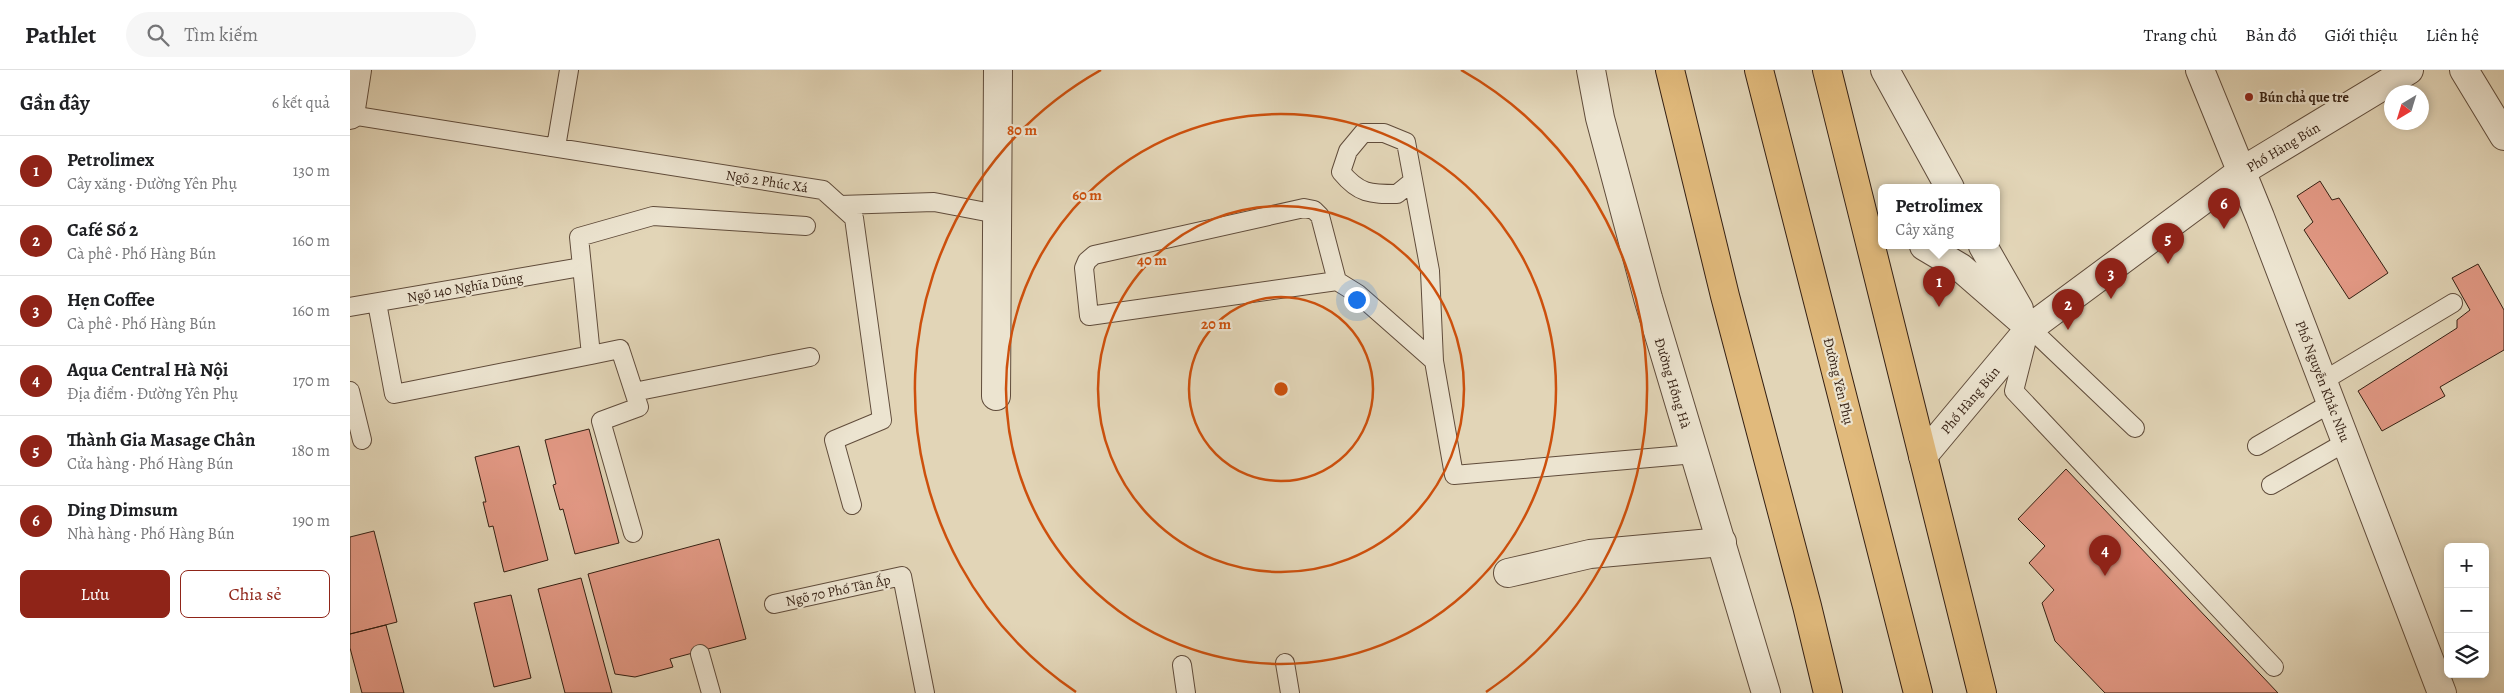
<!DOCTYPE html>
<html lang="vi">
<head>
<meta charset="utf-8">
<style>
	:root { --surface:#fff; --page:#f6f6f6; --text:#202124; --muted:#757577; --line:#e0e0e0; --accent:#8f2418 }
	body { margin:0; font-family:Alegreya,serif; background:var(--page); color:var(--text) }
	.controls { position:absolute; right:15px; bottom:15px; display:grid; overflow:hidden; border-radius:8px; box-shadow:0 2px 8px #0003 }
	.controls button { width:45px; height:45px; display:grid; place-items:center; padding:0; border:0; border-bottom:1px solid var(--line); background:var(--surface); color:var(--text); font:25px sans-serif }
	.compass { position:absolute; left:2034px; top:15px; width:45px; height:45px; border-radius:50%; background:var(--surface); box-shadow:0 2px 8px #0003; rotate:218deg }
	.you { position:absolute; left:1006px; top:229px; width:18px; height:18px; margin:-12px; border:4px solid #fff; border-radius:50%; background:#1a73e8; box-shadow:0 0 0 8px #1a73e833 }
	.badge { display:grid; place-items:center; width:32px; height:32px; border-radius:50%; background:var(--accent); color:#fff; font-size:16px; font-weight:700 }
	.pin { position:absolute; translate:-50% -41px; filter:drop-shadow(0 1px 2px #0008) }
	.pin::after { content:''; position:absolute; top:26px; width:18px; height:15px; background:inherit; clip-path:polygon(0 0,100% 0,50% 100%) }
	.popup { position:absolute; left:1528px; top:114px; width:122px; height:65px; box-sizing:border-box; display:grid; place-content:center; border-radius:8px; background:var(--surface); filter:drop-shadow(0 1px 4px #0005); font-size:16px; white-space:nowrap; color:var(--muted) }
	.popup b { font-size:19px; color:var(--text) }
	.popup::after { content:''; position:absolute; left:50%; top:100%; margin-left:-10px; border:10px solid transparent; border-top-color:var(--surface) }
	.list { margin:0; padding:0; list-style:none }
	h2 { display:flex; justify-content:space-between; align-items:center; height:65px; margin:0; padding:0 20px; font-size:21px }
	h2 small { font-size:16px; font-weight:400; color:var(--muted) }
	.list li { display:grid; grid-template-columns:32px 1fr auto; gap:15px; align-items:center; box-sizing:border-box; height:70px; padding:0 20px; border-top:1px solid var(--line) }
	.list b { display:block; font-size:19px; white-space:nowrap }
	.list p { margin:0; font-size:16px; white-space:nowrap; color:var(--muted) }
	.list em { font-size:16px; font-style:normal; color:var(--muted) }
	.actions { display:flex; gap:10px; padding:15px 20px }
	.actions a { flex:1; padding:11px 0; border:1px solid var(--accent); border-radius:8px; text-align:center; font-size:18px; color:var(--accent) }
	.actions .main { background:var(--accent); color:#fff }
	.icon { flex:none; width:28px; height:28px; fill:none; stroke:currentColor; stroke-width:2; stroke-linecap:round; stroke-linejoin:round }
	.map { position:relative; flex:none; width:2154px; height:623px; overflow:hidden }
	header { display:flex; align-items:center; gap:30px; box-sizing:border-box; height:70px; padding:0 25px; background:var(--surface); border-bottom:1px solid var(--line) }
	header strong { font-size:24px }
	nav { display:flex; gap:28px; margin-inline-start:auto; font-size:18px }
	.search { width:350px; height:45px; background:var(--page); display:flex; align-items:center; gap:12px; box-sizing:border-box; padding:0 18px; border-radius:28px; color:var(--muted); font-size:19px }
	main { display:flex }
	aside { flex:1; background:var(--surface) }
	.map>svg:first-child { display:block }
	.building { fill:#e39985; stroke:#341f12 }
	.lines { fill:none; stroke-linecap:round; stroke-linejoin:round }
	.service-casing { stroke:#604c3b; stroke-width:20 }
	.minor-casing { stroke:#604c3b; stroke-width:30 }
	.tertiary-casing { stroke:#604c3b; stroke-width:30 }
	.primary-casing { stroke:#341f12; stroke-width:30 }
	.service { stroke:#ece4d0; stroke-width:18 }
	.minor { stroke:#ece4d0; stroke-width:28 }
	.tertiary { stroke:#ece4d0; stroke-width:28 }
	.primary { stroke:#e1ba7c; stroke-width:28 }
	.ring { fill:none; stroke:#cd500d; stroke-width:2.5 }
	.poi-dot { fill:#8f2418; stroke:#ece4d0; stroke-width:2 }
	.labels { text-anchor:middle; stroke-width:4.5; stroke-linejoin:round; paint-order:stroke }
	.poi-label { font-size:14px; font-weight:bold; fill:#341f12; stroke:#ece4d0; text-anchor:start }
	.street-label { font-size:14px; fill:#341f12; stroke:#ece4d0 }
	.centre { fill:#cd500d; stroke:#ece4d0; stroke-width:2.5 }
	.ring-label { font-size:15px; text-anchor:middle; font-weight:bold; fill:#cd500d; stroke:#ece4d0; stroke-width:4.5; stroke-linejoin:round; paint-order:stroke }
</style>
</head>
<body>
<header>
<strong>Pathlet</strong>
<div class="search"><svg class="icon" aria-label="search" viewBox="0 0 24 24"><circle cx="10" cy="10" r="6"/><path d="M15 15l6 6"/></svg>Tìm kiếm</div>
<nav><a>Trang chủ</a><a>Bản đồ</a><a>Giới thiệu</a><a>Liên hệ</a></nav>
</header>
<main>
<aside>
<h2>Gần đây<small>6 kết quả</small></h2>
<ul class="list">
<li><span class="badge">1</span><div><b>Petrolimex</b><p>Cây xăng · Đường Yên Phụ</p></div><em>130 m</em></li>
<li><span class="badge">2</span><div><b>Café Số 2</b><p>Cà phê · Phố Hàng Bún</p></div><em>160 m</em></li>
<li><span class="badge">3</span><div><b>Hẹn Coffee</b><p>Cà phê · Phố Hàng Bún</p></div><em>160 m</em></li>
<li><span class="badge">4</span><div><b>Aqua Central Hà Nội</b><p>Địa điểm · Đường Yên Phụ</p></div><em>170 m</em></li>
<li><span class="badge">5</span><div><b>Thành Gia Masage Chân</b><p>Cửa hàng · Phố Hàng Bún</p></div><em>180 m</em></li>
<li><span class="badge">6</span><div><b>Ding Dimsum</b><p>Nhà hàng · Phố Hàng Bún</p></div><em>190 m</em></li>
</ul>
<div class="actions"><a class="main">Lưu</a><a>Chia sẻ</a></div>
</aside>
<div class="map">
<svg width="2154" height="623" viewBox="0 0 2154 623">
	<rect width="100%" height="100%" fill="#e2d5b7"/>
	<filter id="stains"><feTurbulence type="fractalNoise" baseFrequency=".004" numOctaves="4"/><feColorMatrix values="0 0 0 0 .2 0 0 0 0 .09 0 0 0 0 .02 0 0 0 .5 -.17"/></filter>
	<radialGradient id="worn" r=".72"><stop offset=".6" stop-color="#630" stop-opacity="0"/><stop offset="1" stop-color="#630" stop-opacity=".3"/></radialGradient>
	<path class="building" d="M 1970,111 L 1982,130 L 1989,128 L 2038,203 L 1999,229 L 1954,160 L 1963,152 L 1947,126 Z
		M 2128,194 L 2154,240 L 2154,280 L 2090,317 L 2095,326 L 2032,361 L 2008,321 L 2107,258 L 2107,250 L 2120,240 L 2102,208 Z
		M 239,359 L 269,473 L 225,484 L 213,439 L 210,440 L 203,415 L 206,414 L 195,370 Z
		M 169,376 L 198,490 L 154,502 L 143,456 L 139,457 L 133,432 L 136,432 L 125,387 Z
		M 1716,399 L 1928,623 L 1755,623 L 1705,571 L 1692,533 L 1704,520 L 1679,493 L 1695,476 L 1668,449 Z
		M 24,461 L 47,552 L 0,564 L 0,467 Z
		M 369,469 L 396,569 L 320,589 L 323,597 L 285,607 L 265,604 L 238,504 Z
		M 231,508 L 262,623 L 215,623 L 188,519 Z
		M 161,525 L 181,608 L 144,617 L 124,533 Z
		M 36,555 L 54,623 L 12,623 L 0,578 L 0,564 Z"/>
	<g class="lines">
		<g class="service-casing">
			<path id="service" d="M 0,45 L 473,120 L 504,148 L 532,350 L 484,370 L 502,435
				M 206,77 L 219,0
				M 1063,111 L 1047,124 C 1020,124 1009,124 991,102 L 998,81 L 1013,63 L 1034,63 L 1056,72 L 1080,201 L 1084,291
				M 490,135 L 584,132 L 647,144
				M 987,211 L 970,146 L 964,140 L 954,138 L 744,185 L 737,191 L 734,198 L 739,246 L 987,211 L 1008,224 L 1084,291 L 1104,405 L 1345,384
				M 27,233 L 44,324 L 241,285 L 229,167 L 303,146 L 456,156
				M 0,237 L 231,197
				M 241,285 L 270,279 L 289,337 L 251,351 L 283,463
				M 1973,311 L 2103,233
				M 0,321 L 12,370
				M 284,322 L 460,287
				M 1785,358 L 1680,258 L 1664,321 L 1924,597
				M 1907,376 L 1981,333
				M 1921,415 L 1996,372
				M 424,534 L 552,506 L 575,623
				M 350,584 L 361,623
				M 935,593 L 940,623
				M 832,595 L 836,623"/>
		</g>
		<g class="minor-casing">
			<path id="minor" d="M 1535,0 L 1600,118
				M 1850,0 L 1910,147 L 2092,623
				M 2114,0 L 2154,66
				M 0,45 L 7,0
				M 1574,176 L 1611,198 L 1680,258
				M 1633,176 L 1669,239
				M 646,326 L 648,0
				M 1573,386 L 1680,258 L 1892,101 L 2059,0
				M 1158,503 L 1240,484 L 1372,472"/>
		</g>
		<g class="tertiary-casing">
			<path id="tertiary" d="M 1241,0 L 1250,48 L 1298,228 L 1416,623"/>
		</g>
		<g class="primary-casing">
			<path id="primary" d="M 1320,0 L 1375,226 L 1457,536 L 1478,623
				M 1409,0 L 1568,623
				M 1477,0 L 1632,623"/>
		</g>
		<use href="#service" class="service"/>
		<use href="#minor" class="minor"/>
		<use href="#tertiary" class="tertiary"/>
		<use href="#primary" class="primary"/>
	</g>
	<g class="ring">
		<circle cx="931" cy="319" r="92"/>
		<circle cx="931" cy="319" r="183"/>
		<circle cx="931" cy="319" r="275"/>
		<path d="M726 622A366 366 0 0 1 751 0M1111 0A366 366 0 0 1 1136 622"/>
	</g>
	<circle class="poi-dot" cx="1899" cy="27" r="5"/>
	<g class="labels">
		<g class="poi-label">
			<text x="1909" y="32">Bún chả que tre</text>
		</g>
		<g class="street-label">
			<text transform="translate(1933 77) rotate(-31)" y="5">Phố Hàng Bún</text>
			<text transform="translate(417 111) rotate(9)" y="5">Ngõ 2 Phúc Xá</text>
			<text transform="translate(115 217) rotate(-10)" y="5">Ngõ 140 Nghĩa Dũng</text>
			<text transform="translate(1489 311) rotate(76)" y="5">Đường Yên Phụ</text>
			<text transform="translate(1973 311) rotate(69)" y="5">Phố Nguyễn Khắc Nhu</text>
			<text transform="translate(1323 313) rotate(73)" y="5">Đường Hồng Hà</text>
			<text transform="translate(1620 330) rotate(-50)" y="5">Phố Hàng Bún</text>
			<text transform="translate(488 520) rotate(-12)" y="5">Ngõ 70 Phố Tân Ấp</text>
		</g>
	</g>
	<circle cx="931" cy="319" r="8" class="centre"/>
	<g class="ring-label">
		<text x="672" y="65">80 m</text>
		<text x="737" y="130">60 m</text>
		<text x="802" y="195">40 m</text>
		<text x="866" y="259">20 m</text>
	</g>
	<rect width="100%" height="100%" filter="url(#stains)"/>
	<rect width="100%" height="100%" fill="url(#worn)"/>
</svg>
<div class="controls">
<button>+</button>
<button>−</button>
<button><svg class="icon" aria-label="layers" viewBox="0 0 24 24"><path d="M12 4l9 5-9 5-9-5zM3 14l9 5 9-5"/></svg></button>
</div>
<svg class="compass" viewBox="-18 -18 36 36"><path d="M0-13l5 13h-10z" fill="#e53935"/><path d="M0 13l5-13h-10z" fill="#757577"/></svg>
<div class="you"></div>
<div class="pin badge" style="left:1589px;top:237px">1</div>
<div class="popup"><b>Petrolimex</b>Cây xăng</div>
<div class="pin badge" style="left:1718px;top:260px">2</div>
<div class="pin badge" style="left:1761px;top:229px">3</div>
<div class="pin badge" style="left:1755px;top:506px">4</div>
<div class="pin badge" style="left:1818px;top:194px">5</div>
<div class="pin badge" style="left:1874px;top:159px">6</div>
</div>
</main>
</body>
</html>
